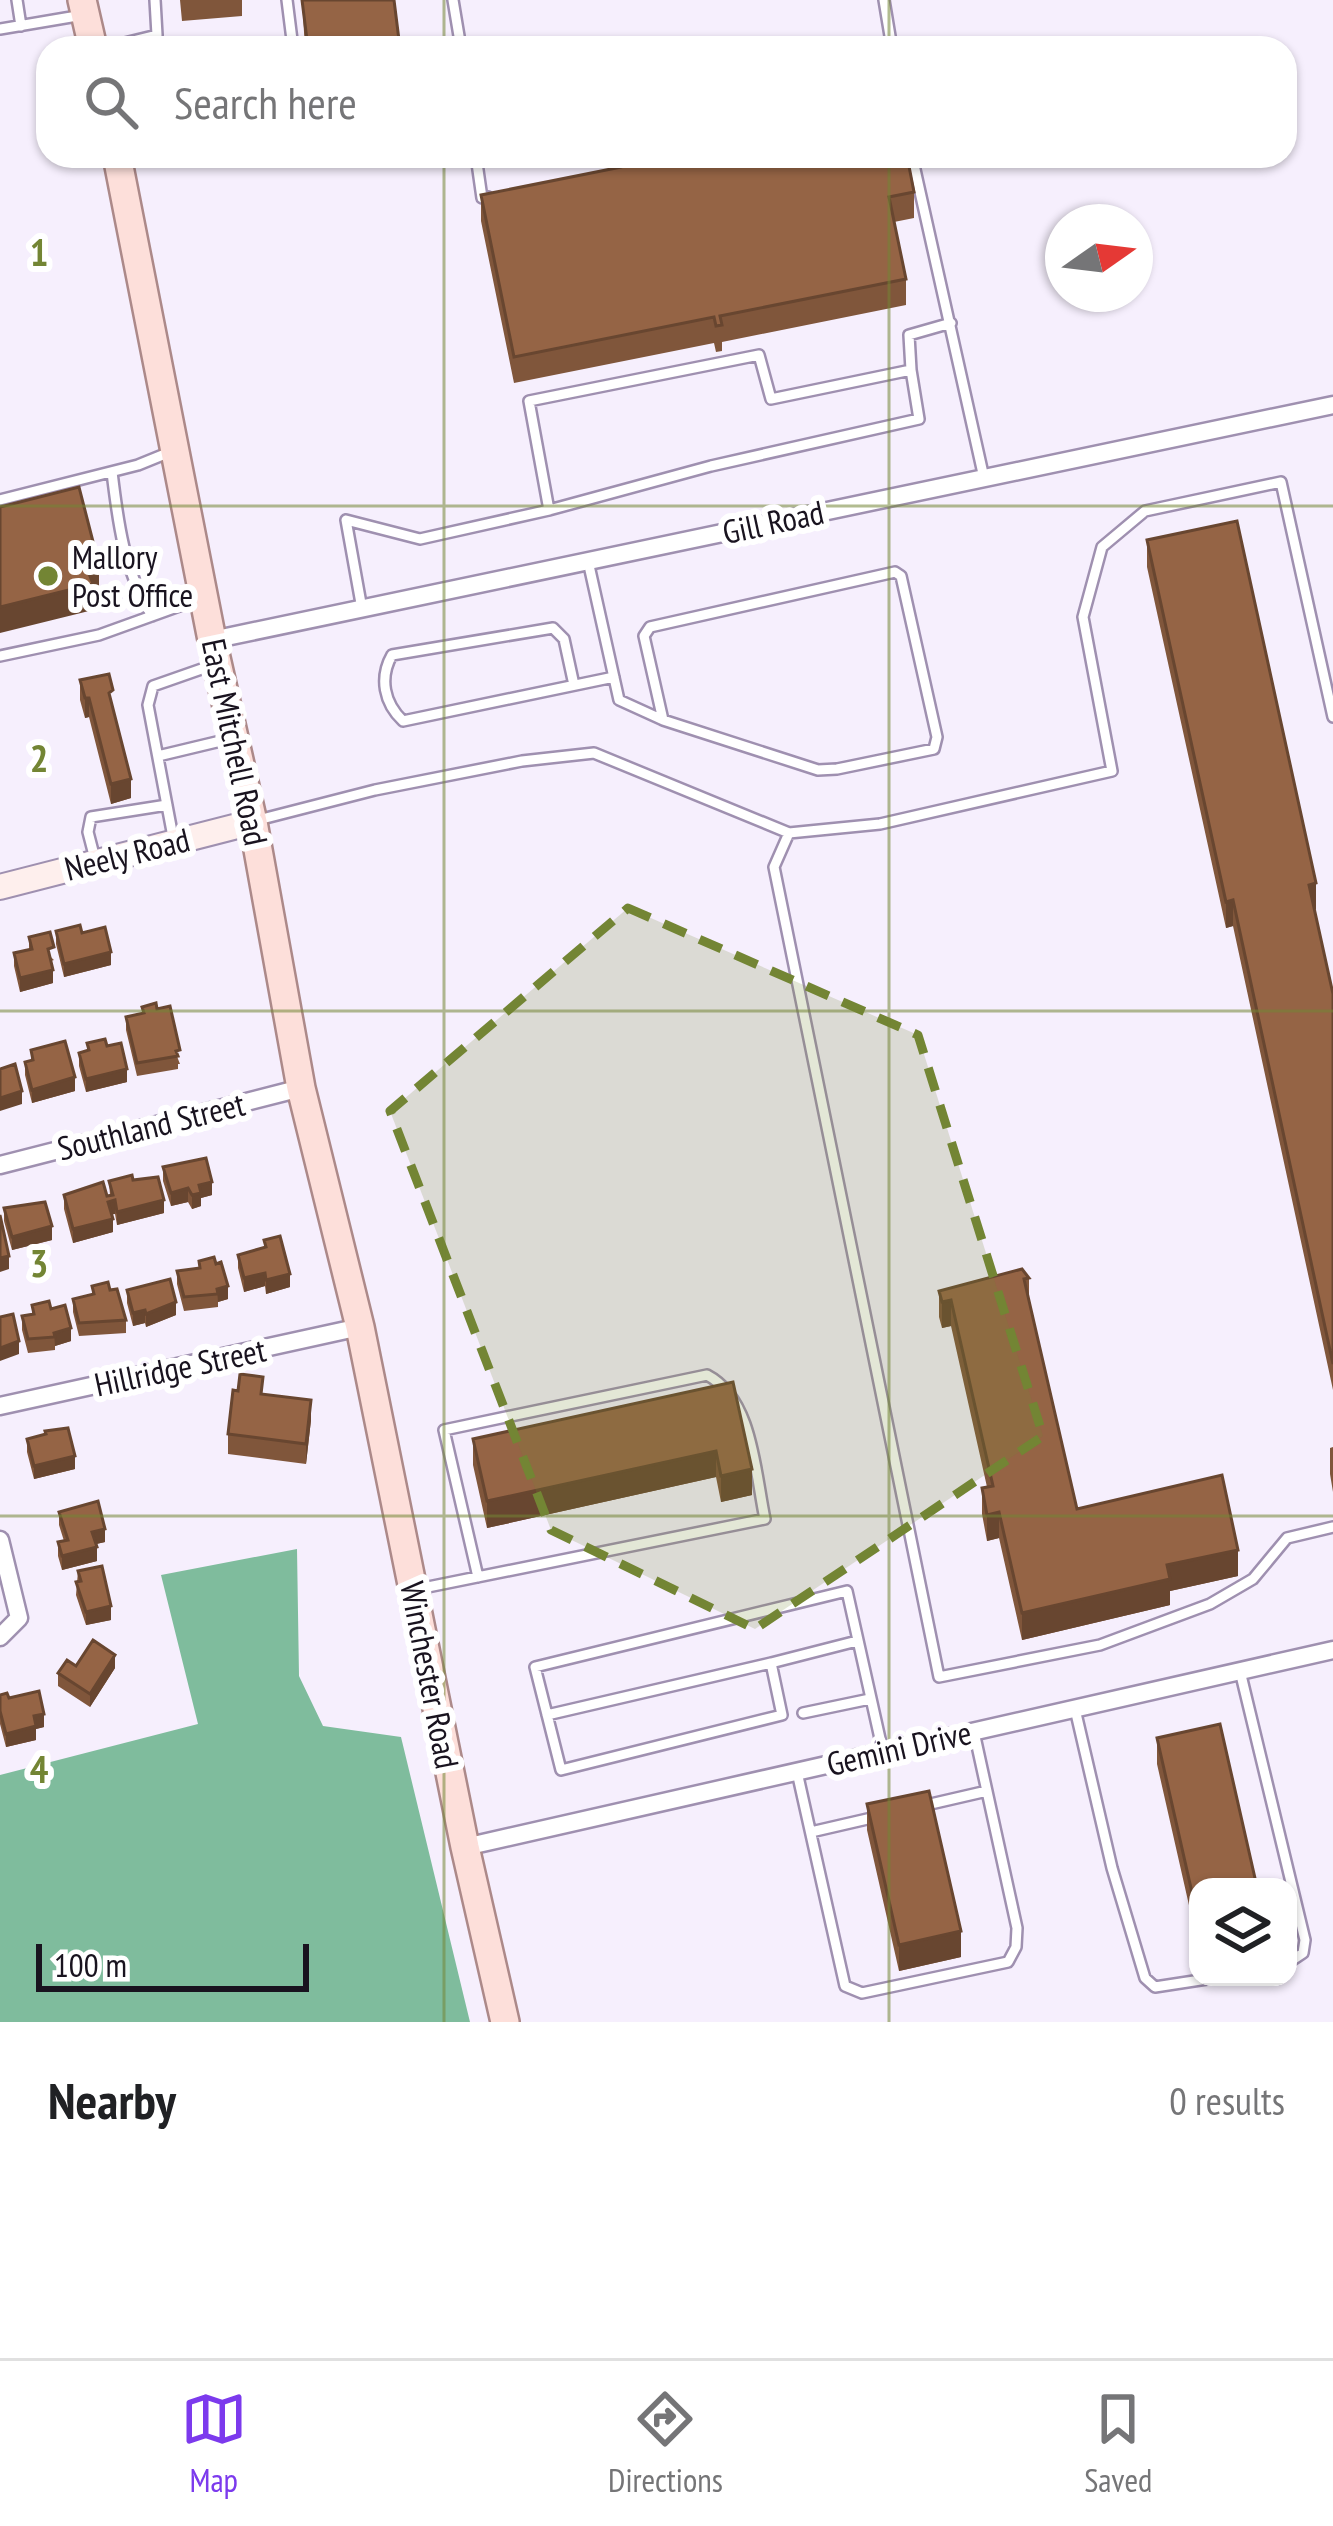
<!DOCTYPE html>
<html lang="en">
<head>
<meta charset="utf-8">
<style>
	:root { --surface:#fff; --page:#f2f2f2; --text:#202124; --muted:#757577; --line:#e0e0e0; --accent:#7c3aed }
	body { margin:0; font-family:"PT Sans Narrow",sans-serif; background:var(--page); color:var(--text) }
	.controls { position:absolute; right:36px; bottom:36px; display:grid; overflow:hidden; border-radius:24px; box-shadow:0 3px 9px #0004 }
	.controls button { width:108px; height:108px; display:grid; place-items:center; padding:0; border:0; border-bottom:3px solid var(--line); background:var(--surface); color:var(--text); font:60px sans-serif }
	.compass { position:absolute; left:1045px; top:204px; width:108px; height:108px; border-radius:50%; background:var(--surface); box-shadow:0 3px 9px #0004; rotate:76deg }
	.scale { position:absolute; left:36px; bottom:30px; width:273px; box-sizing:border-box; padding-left:12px; border:6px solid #19131f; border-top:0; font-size:33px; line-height:42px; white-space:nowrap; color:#19131f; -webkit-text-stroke:9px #fff; paint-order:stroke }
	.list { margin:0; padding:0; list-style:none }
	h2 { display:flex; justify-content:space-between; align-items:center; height:156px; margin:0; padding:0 48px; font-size:51px }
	h2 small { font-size:39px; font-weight:400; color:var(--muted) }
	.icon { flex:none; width:66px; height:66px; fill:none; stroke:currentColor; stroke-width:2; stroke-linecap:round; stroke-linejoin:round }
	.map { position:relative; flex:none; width:1333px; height:2022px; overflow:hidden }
	.search { position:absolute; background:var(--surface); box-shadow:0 3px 9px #0004; left:36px; right:36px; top:36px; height:132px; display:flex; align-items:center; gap:30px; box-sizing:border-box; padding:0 42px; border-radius:36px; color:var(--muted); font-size:45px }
	.sheet { height:336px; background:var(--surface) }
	nav { display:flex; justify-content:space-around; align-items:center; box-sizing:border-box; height:168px; border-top:3px solid var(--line); background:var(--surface); font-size:33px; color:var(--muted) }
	nav a { display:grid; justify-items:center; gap:6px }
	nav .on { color:var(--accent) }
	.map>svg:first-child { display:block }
	.forest { fill:#7fbc9d }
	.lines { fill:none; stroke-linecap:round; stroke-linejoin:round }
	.lane-casing { stroke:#9f90b0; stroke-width:14 }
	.street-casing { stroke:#9f90b0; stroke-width:21 }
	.secondary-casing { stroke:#9f90b0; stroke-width:28 }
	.primary-casing { stroke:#ac8989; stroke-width:32 }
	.lane { stroke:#fff; stroke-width:9 }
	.street { stroke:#fff; stroke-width:16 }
	.secondary { stroke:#feefed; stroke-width:24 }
	.primary { stroke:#fddfda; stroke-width:27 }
	.wall { fill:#80563b }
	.shaded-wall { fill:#684630 }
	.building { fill:#956445; stroke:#684630; stroke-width:3 }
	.marked { fill:#738534; fill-opacity:0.2; stroke:#738534; stroke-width:9; stroke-dasharray:24 15; stroke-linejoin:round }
	.grid { fill:none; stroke:#738534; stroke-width:3; stroke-opacity:0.55 }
	.poi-dot { fill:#738534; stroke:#fff; stroke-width:4.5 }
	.labels { text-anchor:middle; stroke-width:12; stroke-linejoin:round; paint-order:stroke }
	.street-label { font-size:33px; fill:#19131f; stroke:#fff }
	.poi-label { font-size:33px; fill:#19131f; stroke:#fff; text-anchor:start }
	.grid-label { font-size:39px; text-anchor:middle; font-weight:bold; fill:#738534; stroke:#fff; stroke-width:12; stroke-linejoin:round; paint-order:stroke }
</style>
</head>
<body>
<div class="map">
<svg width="1333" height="2022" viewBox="0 0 1333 2022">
	<rect width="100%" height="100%" fill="#f6effd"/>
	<path class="forest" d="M 297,1549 L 299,1676 L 323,1726 L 401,1737 L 470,2022 L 0,2022 L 0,1775 L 198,1724 L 161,1575 Z"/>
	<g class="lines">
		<g class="lane-casing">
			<path id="lane" d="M 17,0 L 21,26
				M 287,0 L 293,48
				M 453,0 L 461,48
				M 884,0 L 892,48
				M 0,29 L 83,15
				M 104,48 L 157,35 L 155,0
				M 262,48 L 293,42
				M 476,156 L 482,198 L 488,197
				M 912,156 L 984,478
				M 112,472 C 118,523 124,571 152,616
				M 0,500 L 138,465 L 170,452
				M 549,510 L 711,466 L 919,419 L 911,370
				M 588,561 L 619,700 L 663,720 L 818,770 L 837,769 L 934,749 L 937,737 L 901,576 L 895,572 L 650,627 L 644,636 L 663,720
				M 362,609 L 346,520 L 420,539 L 549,510 L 529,401 L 759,355 L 771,399 L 911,370 L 909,335 L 951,323
				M 0,656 L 99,635 L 199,599
				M 574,685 L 564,639 L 553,628 L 392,655 C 379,678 384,703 403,721 L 614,677
				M 158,756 L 229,739
				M 258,820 L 375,790 L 522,761 L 594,753 L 789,833 L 880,824 L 1112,771 L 1083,617 L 1102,547 L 1145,511 L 1281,482 L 1333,717
				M 789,833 L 774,867 L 939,1677 L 1100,1645 L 1210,1604 L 1253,1579 L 1287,1538 L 1333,1527
				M 173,837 L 148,705 L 153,686 L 213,665
				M 95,859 L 88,832 L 91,817 L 167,805
				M 418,1589 L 765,1519 C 755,1472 753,1399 707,1375 L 444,1430 L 478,1577
				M 857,1641 L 771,1663 L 782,1715 L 561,1770 L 535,1667 L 847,1591 L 883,1752
				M 1240,1671 L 1305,1940 L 1303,1953 L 1288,1963
				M 1075,1709 L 1112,1868 L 1145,1978 L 1155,1987 L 1220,1977
				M 803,1713 L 870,1699
				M 547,1715 L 771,1663
				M 797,1772 L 845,1986 L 862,1993 L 1008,1962 L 1016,1947 L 1017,1928 L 974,1732
				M 922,1806 L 987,1791
				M 811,1832 L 876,1817"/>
		</g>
		<g class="street-casing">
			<path id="street" d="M 212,640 L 1333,405
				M 0,1165 L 301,1088
				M 0,1406 L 360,1327
				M 0,1540 L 19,1618 L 0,1637
				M 465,1847 L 1333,1650"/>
		</g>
		<g class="secondary-casing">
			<path id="secondary" d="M 0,887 L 253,822"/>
		</g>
		<g class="primary-casing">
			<path id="primary" d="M 82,0 L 93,48
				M 117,156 L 212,640 L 253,822 L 301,1088 L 360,1327 L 465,1847 L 505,2022"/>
		</g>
		<use href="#lane" class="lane"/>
		<use href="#street" class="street"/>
		<use href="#secondary" class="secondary"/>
		<use href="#primary" class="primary"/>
	</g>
	<path class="wall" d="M 180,0 L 242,0 L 242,16 L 182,21 Z
		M 302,0 L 400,48 L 305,48 Z
		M 914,192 L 914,218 L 894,222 L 906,279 L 906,305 L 722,342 L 722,351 L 716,352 L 714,343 L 514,383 L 481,221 L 481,195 Z
		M 1147,540 L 1316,909 L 1315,910 L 1333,994 L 1333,1390 L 1233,926 L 1226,928 L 1147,567 Z
		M 80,680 L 113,710 L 131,798 L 111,804 L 89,717 L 85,718 L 80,700 Z
		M 56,931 L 82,933 L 111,965 L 64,977 L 56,944 Z
		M 29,937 L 54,960 L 51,961 L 53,983 L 20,992 L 14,966 L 14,953 L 29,949 Z
		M 156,1003 L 180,1064 L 178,1064 L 178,1069 L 137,1076 L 126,1030 L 126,1017 L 142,1013 L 142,1007 Z
		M 87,1043 L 107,1046 L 127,1082 L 86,1092 L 79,1066 L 79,1053 L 87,1051 Z
		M 31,1050 L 75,1091 L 32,1103 L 25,1075 L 25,1062 L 31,1060 Z
		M 163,1167 L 212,1195 L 201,1198 L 201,1206 L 192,1209 L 188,1202 L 171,1206 L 163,1181 Z
		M 133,1180 L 164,1213 L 117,1225 L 115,1214 L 111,1214 L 113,1232 L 73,1243 L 64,1209 L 64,1195 L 107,1196 L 110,1195 L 109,1181 Z
		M 4,1208 L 52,1240 L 12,1250 L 4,1221 Z
		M 264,1240 L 290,1287 L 266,1294 L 265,1286 L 244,1292 L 238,1268 L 238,1255 L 264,1248 Z
		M 199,1261 L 228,1299 L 218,1302 L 218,1307 L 184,1311 L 177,1284 L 177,1271 L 199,1268 Z
		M 1029,1278 L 1029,1298 L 1077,1509 L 1238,1576 L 1170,1591 L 1170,1605 L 1022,1640 L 999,1538 L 987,1541 L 982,1514 L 982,1488 L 987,1487 L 951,1326 L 942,1328 L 939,1317 L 939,1291 Z
		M 92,1286 L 110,1290 L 126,1320 L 126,1333 L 79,1336 L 73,1312 L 73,1299 L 92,1295 Z
		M 127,1290 L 176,1315 L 146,1327 L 145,1323 L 133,1326 L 127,1303 Z
		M 32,1305 L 51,1309 L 71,1341 L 55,1346 L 55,1350 L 28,1353 L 22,1330 L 22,1316 L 32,1314 Z
		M 733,1382 L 752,1495 L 721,1502 L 716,1477 L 487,1528 L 473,1465 L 473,1439 Z
		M 263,1394 L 311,1420 L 306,1464 L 228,1454 L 228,1434 Z
		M 45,1431 L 75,1469 L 34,1479 L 27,1452 L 27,1439 L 45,1435 Z
		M 1333,1447 L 1333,1492 L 1330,1474 L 1330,1448 Z
		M 59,1512 L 105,1542 L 96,1544 L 97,1561 L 62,1570 L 58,1556 L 58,1542 L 64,1541 L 59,1525 Z
		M 78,1571 L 111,1620 L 86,1625 L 76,1595 Z
		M 76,1666 L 115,1668 L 90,1707 L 58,1686 L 58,1673 Z
		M 0,1695 L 9,1698 L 44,1727 L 36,1729 L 36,1740 L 6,1747 L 0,1724 Z
		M 1157,1738 L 1198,1887 L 1198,1945 L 1157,1764 Z
		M 867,1804 L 961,1957 L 899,1971 L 867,1830 Z"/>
	<path class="shaded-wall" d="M 99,565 L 99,591 L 93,594 L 93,610 L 0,633 L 0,607 Z
		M 85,698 L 89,698 L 89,717 L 85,718 Z
		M 131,779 L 131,798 L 111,804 L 111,784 Z
		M 1316,883 L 1316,909 L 1309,911 L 1309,885 Z
		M 1233,900 L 1233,926 L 1226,928 L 1226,902 Z
		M 111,952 L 111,965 L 64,977 L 64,964 Z
		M 53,970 L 53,983 L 20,992 L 20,978 Z
		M 127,1069 L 127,1082 L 86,1092 L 86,1079 Z
		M 75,1077 L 75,1091 L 32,1103 L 32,1090 Z
		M 22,1091 L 22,1104 L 0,1111 L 0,1098 Z
		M 212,1182 L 212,1195 L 201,1198 L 201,1206 L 192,1209 L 192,1195 L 199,1185 Z
		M 188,1188 L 188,1202 L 171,1206 L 171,1193 Z
		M 115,1200 L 115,1214 L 108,1215 L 108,1202 Z
		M 164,1200 L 164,1213 L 117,1225 L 117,1212 Z
		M 113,1219 L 113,1232 L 73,1243 L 73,1229 Z
		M 52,1226 L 52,1240 L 12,1250 L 12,1237 Z
		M 9,1256 L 9,1269 L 0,1272 L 0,1258 Z
		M 265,1273 L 265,1286 L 244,1292 L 244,1278 Z
		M 290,1274 L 290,1287 L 266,1294 L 266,1280 Z
		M 228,1286 L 228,1299 L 218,1302 L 217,1289 Z
		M 951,1300 L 951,1326 L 942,1328 L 942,1302 Z
		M 176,1302 L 176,1315 L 146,1327 L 146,1314 Z
		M 145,1310 L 145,1323 L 133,1326 L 133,1313 Z
		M 71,1328 L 71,1341 L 55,1346 L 54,1333 Z
		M 19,1341 L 19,1354 L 0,1361 L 0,1348 Z
		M 311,1400 L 311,1420 L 306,1464 L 306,1444 Z
		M 716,1451 L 716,1477 L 487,1528 L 487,1501 Z
		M 75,1456 L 75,1469 L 34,1479 L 34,1466 Z
		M 752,1469 L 752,1495 L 721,1502 L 721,1476 Z
		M 999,1512 L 999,1538 L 987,1541 L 987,1515 Z
		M 105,1529 L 105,1542 L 92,1545 L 92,1532 Z
		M 97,1547 L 97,1561 L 62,1570 L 62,1556 Z
		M 1238,1550 L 1238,1576 L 1170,1591 L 1170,1605 L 1022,1640 L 1022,1613 L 1167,1565 Z
		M 111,1606 L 111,1620 L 86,1625 L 86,1612 Z
		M 115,1655 L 115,1668 L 90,1707 L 90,1694 Z
		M 44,1714 L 44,1727 L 36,1729 L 36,1740 L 6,1747 L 6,1734 L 34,1716 Z
		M 961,1931 L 961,1957 L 899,1971 L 899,1945 Z"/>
	<path class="building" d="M 302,0 L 394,0 L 400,48 L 308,48 Z
		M 656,156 L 907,156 L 914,192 L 889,197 L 906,279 L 720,316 L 722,325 L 716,326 L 714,317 L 514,357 L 481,195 L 621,167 L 640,159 Z
		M 79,487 L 99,565 L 88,571 L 93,584 L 0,607 L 0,507 Z
		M 1237,521 L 1316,883 L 1309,885 L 1333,994 L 1333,1364 L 1233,900 L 1226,902 L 1147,540 Z
		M 109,674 L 113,690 L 109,693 L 131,779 L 111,784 L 89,698 L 85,698 L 80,680 Z
		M 80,925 L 82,933 L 105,927 L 111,952 L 64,964 L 56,931 Z
		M 50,932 L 54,947 L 48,949 L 53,970 L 20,978 L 14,953 L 32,949 L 29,937 Z
		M 156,1003 L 157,1009 L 170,1006 L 180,1050 L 176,1051 L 178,1056 L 137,1063 L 126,1017 L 144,1013 L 142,1007 Z
		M 105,1039 L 107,1046 L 121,1043 L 127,1069 L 86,1079 L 79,1053 L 89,1050 L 87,1043 Z
		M 65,1041 L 75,1077 L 32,1090 L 25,1062 L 33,1060 L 31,1050 Z
		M 15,1064 L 22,1091 L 0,1098 L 0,1069 Z
		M 206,1158 L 212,1182 L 199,1185 L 201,1193 L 192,1195 L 188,1188 L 171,1193 L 163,1167 Z
		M 132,1175 L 133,1180 L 158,1177 L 164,1200 L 117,1212 L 115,1200 L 108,1202 L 113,1219 L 73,1229 L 64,1195 L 103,1182 L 107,1196 L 113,1195 L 109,1181 Z
		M 45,1202 L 52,1226 L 12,1237 L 4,1208 Z
		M 0,1215 L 9,1256 L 0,1258 Z
		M 280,1236 L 290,1274 L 266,1280 L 265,1273 L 244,1278 L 238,1255 L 266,1247 L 264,1240 Z
		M 214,1257 L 216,1264 L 221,1262 L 228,1286 L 217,1289 L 218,1294 L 184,1297 L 177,1271 L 200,1268 L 199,1261 Z
		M 1022,1269 L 1029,1278 L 1024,1279 L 1077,1509 L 1222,1475 L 1238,1550 L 1167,1565 L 1170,1579 L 1022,1613 L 999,1512 L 987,1515 L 982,1488 L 993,1486 L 951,1300 L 942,1302 L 939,1291 Z
		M 170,1279 L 176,1302 L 146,1314 L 145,1310 L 133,1313 L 127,1290 Z
		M 108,1282 L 110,1290 L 117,1289 L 126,1320 L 79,1323 L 73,1299 L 94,1294 L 92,1286 Z
		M 49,1301 L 51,1309 L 65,1305 L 71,1328 L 54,1333 L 55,1337 L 28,1339 L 22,1316 L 34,1314 L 32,1305 Z
		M 13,1314 L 19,1341 L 0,1348 L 0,1317 Z
		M 240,1374 L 263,1377 L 261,1394 L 311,1400 L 306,1444 L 228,1434 L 233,1390 L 238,1391 Z
		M 733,1382 L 752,1469 L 721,1476 L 716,1451 L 487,1501 L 473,1439 Z
		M 68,1428 L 75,1456 L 34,1466 L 27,1439 L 46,1434 L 45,1431 Z
		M 98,1501 L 105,1529 L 92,1532 L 97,1547 L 62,1556 L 58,1542 L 68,1540 L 59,1512 Z
		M 102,1566 L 111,1606 L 86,1612 L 76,1582 L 81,1581 L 78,1571 Z
		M 93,1640 L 115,1655 L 90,1694 L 58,1673 L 67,1660 L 76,1666 Z
		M 39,1691 L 44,1714 L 34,1716 L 36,1726 L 6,1734 L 0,1711 L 0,1695 L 7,1693 L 9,1698 Z
		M 1220,1724 L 1257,1887 L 1198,1887 L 1198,1919 L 1157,1738 Z
		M 929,1791 L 961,1931 L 899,1945 L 867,1804 Z"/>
	<path class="marked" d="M 628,908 L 918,1035 L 1043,1436 L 755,1629 L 551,1530 L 390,1111 Z"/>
	<path class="grid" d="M 444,0 L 444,48M 889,0 L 889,48M 444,156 L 444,2022M 889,156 L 889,2022M 0,506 L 1333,506M 0,1011 L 1333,1011M 0,1516 L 1333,1516"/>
	<circle class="poi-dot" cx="48" cy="576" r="12"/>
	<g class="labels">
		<g class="street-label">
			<text transform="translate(773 522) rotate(-12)" y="12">Gill Road</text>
			<text transform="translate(235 742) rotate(78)" y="12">East Mitchell Road</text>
			<text transform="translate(127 854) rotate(-14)" y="12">Neely Road</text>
			<text transform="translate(151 1126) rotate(-14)" y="12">Southland Street</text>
			<text transform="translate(180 1367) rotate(-12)" y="12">Hillridge Street</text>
			<text transform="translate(430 1675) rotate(79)" y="12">Winchester Road</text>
			<text transform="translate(899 1748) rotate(-13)" y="12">Gemini Drive</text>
		</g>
		<g class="poi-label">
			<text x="72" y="569">Mallory<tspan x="72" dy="38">Post Office</tspan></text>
		</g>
	</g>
	<g class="grid-label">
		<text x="39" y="266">1</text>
		<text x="39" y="772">2</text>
		<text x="39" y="1277">3</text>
		<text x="39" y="1783">4</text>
	</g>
</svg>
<div class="controls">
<button><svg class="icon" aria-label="layers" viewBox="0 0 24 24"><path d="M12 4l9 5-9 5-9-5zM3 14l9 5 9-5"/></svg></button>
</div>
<svg class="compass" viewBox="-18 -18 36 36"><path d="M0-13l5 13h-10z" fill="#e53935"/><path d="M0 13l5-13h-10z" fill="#757577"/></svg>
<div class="scale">100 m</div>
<div class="search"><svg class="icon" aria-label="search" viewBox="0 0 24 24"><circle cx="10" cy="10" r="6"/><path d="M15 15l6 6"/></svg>Search here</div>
</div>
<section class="sheet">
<h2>Nearby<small>0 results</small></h2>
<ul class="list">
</ul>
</section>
<nav>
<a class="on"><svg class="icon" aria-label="map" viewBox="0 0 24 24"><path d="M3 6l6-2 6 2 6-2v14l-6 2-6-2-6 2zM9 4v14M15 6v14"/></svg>Map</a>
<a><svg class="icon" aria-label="directions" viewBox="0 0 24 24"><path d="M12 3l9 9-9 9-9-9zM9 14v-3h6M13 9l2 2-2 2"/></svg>Directions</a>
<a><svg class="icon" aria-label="saved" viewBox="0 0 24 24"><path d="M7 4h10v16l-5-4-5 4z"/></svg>Saved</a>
</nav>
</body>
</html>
